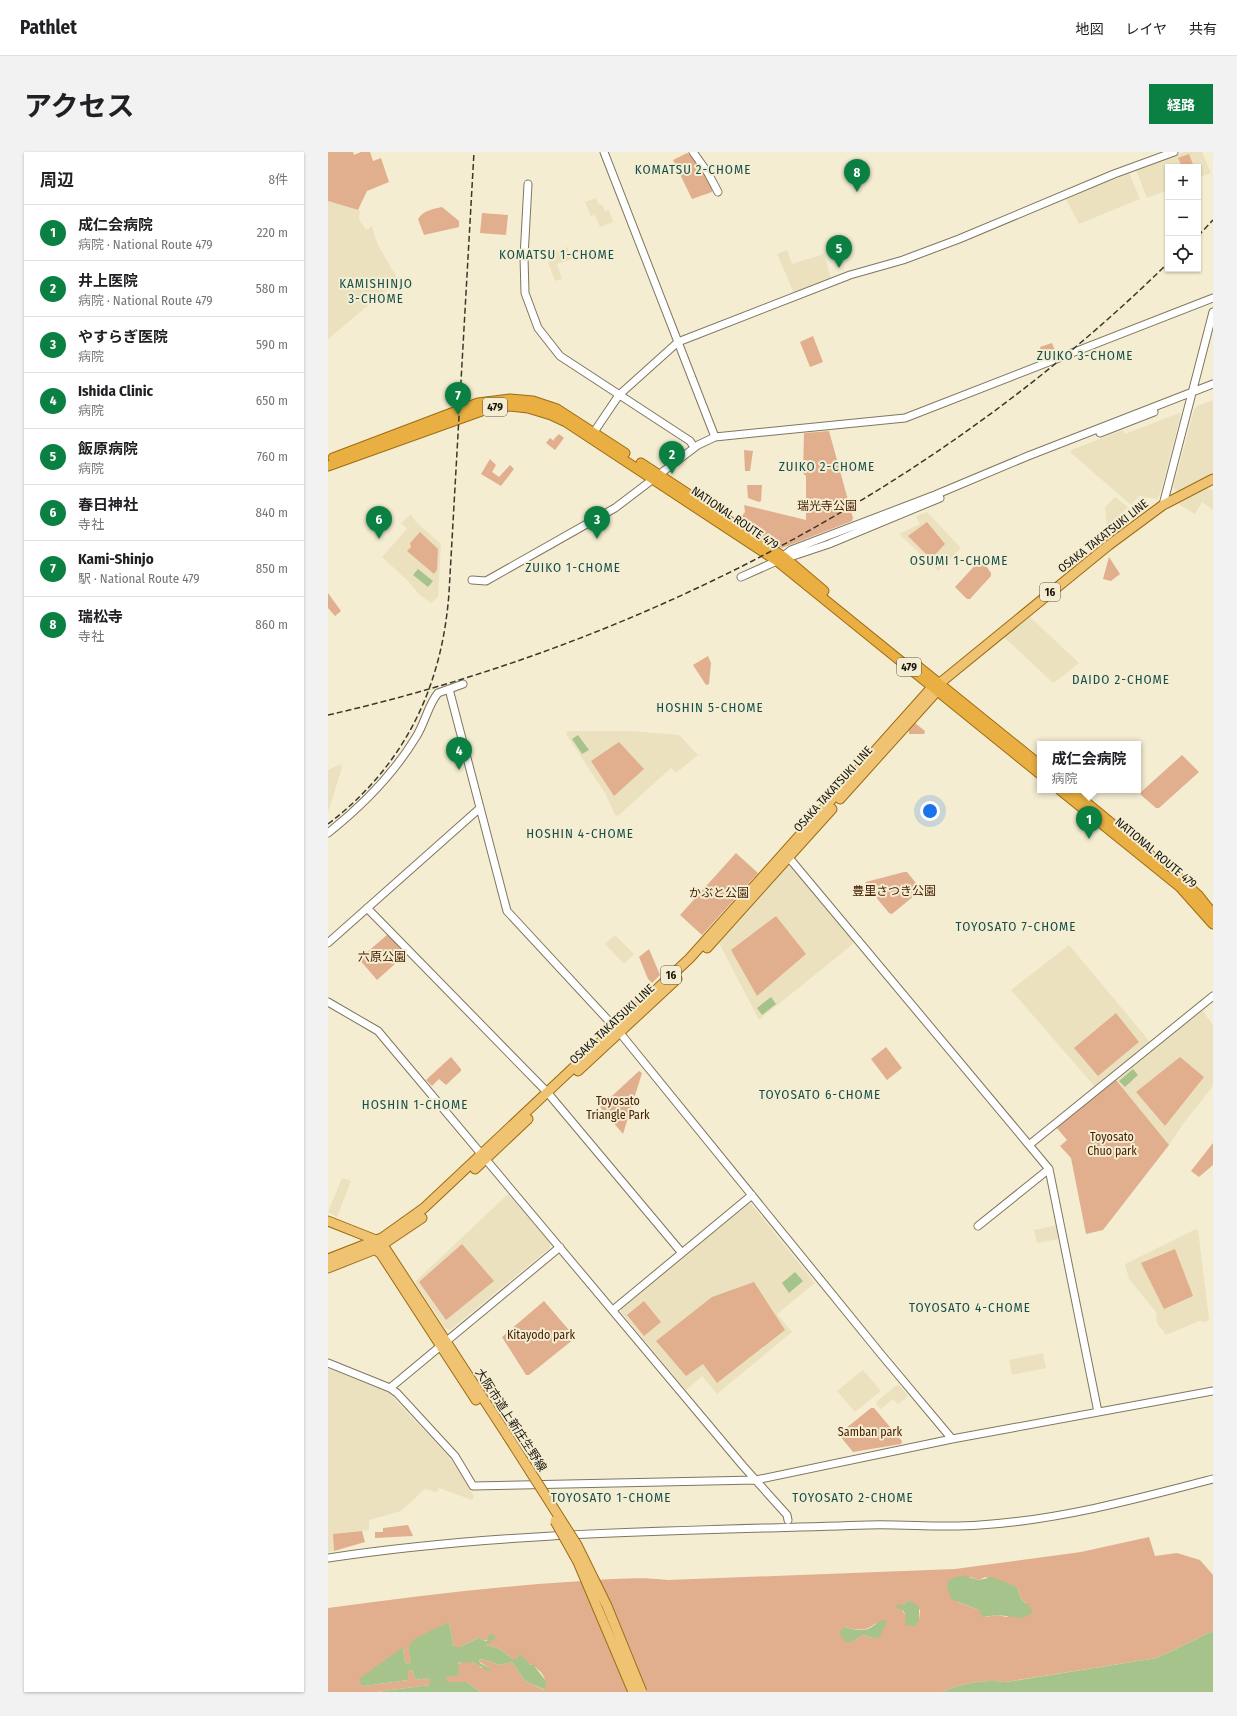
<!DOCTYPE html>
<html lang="ja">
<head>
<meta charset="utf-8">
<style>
	:root { --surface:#fff; --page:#f2f2f2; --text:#202124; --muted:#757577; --line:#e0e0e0; --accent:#0b8043 }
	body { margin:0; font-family:"Fira Sans Condensed","Noto Sans JP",sans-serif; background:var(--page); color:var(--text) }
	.controls { position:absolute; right:12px; top:12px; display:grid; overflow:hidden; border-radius:0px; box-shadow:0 1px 3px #0004 }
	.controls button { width:36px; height:36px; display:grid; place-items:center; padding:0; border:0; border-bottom:1px solid var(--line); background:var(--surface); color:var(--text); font:20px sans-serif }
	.you { position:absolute; left:602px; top:659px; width:14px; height:14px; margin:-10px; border:3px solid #fff; border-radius:50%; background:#1a73e8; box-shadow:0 0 0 6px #1a73e833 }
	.badge { display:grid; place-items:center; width:26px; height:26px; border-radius:50%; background:var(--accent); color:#fff; font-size:13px; font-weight:700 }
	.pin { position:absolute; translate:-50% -33px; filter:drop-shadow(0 1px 2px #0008) }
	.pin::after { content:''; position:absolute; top:21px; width:14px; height:12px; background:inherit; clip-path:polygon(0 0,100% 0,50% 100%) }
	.popup { position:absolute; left:709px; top:589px; width:104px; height:52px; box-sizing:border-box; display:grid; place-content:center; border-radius:0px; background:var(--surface); filter:drop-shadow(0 1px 3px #0005); font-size:13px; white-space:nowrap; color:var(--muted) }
	.popup b { font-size:15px; color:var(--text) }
	.popup::after { content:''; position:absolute; left:50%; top:100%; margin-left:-8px; border:8px solid transparent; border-top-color:var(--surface) }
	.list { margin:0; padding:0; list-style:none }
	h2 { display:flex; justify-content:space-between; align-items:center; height:52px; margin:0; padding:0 16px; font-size:17px }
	h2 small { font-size:13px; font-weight:400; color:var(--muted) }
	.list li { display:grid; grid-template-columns:26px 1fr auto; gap:12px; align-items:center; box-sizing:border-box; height:56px; padding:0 16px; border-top:1px solid var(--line) }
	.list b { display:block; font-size:15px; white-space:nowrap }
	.list p { margin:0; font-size:13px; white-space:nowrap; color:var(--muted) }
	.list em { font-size:13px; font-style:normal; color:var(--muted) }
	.icon { flex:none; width:22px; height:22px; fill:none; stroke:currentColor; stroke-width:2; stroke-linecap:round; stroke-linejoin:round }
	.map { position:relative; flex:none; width:885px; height:1540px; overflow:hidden; border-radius:0px }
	header { display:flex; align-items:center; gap:24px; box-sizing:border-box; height:56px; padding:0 20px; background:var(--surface); border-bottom:1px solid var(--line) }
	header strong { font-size:19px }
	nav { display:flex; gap:22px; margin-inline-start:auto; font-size:14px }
	.intro { display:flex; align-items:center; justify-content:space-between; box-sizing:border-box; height:96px; padding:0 24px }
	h1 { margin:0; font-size:28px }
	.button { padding:10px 18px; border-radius:0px; background:var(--accent); color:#fff; font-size:14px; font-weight:700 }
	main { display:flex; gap:24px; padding:0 24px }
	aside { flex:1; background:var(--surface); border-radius:0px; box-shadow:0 1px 3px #0004 }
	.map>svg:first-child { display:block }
	.built { fill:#ebe1bf }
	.green { fill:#e1af8d; fill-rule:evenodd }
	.water { fill:#a5c38a }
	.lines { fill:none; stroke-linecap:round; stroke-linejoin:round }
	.tertiary-casing { stroke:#7e775f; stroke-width:9 }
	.primary-casing { stroke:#9d6c10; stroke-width:11 }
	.trunk-casing { stroke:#9d6c10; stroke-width:11 }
	.tertiary { stroke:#fff; stroke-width:7 }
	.primary { stroke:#efc371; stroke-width:9 }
	.trunk { stroke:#eaaf42; stroke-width:9 }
	.rail { stroke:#3b382b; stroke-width:1.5; stroke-dasharray:6 3; stroke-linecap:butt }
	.primary-bridge-casing { stroke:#9d6c10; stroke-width:11; stroke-linecap:butt }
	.primary-bridge { stroke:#efc371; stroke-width:9 }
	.labels { text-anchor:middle; stroke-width:4; stroke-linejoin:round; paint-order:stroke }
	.shield { fill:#f5edd2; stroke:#5a5647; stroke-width:1 }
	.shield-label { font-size:11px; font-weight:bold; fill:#18150b }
	.park-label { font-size:12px; fill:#462204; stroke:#f5edd2 }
	.street-label { font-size:12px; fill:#18150b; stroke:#f5edd2 }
	.neighbourhood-label { font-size:13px; letter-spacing:1px; fill:#14504b; stroke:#f5edd2 }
</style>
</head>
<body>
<header>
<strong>Pathlet</strong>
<nav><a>地図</a><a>レイヤ</a><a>共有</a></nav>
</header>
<div class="intro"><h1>アクセス</h1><a class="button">経路</a></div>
<main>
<aside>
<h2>周辺<small>8件</small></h2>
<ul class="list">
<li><span class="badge">1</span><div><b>成仁会病院</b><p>病院 · National Route 479</p></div><em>220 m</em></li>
<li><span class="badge">2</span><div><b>井上医院</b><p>病院 · National Route 479</p></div><em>580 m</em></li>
<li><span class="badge">3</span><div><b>やすらぎ医院</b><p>病院</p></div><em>590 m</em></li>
<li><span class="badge">4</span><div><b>Ishida Clinic</b><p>病院</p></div><em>650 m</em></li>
<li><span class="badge">5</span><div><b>飯原病院</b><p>病院</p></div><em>760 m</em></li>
<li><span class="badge">6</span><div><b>春日神社</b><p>寺社</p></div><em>840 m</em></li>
<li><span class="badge">7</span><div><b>Kami-Shinjo</b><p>駅 · National Route 479</p></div><em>850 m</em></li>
<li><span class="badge">8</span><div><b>瑞松寺</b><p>寺社</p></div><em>860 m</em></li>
</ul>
</aside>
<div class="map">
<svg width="885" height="1540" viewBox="0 0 885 1540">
	<rect width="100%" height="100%" fill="#f5edd2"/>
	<path class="built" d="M 856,0 L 874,0 L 883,21 L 870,26 L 870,15 L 840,15 L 840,38 L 819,46 L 808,18 Z
		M 801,21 L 812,47 L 751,72 L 738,47 Z
		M 268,46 L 271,53 L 274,52 L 277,59 L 281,58 L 285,70 L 272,75 L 267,63 L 263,64 L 257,50 Z
		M 0,49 L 32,59 L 31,67 L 38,78 L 44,74 L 49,91 L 69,126 L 69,129 L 0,187 Z
		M 239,95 L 244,107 L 229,112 L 234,127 L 227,129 L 220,110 L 227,108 L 225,100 Z
		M 459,98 L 464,112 L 496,102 L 503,127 L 466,141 L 449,102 Z
		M 885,248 L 885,323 L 851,340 L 845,336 L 866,258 L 869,254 Z
		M 851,261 L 853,262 L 832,342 L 829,347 L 811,344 L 803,353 L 743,301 L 743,298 L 795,278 L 797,282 Z
		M 878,335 L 885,339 L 885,358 L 874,350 L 867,362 L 850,352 L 861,344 Z
		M 787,345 L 800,355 L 779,376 L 777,355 Z
		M 599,360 L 633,396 L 610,419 L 571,382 L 592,372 L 588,364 Z
		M 83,362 L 88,370 L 113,392 L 110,445 L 103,451 L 91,442 L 80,429 L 54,405 L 79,377 L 73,371 Z
		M 701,464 L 751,511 L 727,530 L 724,530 L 677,486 L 677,483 Z
		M 239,579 L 302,579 L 351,583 L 370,603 L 348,621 L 343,616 L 290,664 L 287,663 L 277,641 L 238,582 Z
		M 13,612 L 14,616 L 0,660 L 0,618 Z
		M 459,715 L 464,715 L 525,789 L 525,792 L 431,868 L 391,791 Z
		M 287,783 L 306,802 L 296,812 L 277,792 Z
		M 741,793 L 822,890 L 767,935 L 683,838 Z
		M 874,858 L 885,873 L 885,934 L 855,972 L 841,993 L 788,928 Z
		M 14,1026 L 23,1029 L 9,1065 L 0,1060 Z
		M 180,1042 L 222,1091 L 222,1096 L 122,1178 L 117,1176 L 88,1132 L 88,1129 Z
		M 420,1052 L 423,1052 L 487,1131 L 449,1162 L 464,1180 L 389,1242 L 374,1224 L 358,1238 L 293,1160 L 293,1156 Z
		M 729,1073 L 731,1085 L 730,1087 L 709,1091 L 706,1078 Z
		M 868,1077 L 870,1078 L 881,1167 L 878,1170 L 871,1169 L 838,1183 L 829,1171 L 828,1160 L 801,1127 L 797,1112 Z
		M 715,1201 L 718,1216 L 684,1223 L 681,1208 Z
		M 0,1215 L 58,1238 L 123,1307 L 146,1344 L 144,1348 L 111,1336 L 109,1340 L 97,1337 L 73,1359 L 41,1368 L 41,1378 L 5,1382 L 6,1399 L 0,1400 Z
		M 535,1218 L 553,1239 L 527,1260 L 509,1239 Z
		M 569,1233 L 572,1234 L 580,1244 L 570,1252 L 565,1247 L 553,1257 L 548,1252 L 549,1249 Z"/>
	<path class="green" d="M 0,0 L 25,0 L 26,3 L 33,0 L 42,0 L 45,9 L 53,6 L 61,30 L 39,39 L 30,58 L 0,49 Z
		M 359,1 C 366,3 386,32 384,40 L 364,47 L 345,8 Z
		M 861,2 L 866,15 L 854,15 L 850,6 Z
		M 114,55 L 131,69 L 131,75 L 96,83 L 90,67 C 96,58 105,57 114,55 Z
		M 154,61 L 180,63 L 178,83 L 152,81 Z
		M 485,184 L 495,210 L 482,215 L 472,190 Z
		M 724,191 L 728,201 L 715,207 L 712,195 Z
		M 501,279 L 525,366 L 524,369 L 454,396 L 411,368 L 417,360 L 416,353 L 478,368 L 478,324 L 475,321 L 476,281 Z
		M 231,282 L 236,286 L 227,298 L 218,291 L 222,286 L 226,289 L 226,287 Z
		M 416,298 L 425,299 L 422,319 L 417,319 Z
		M 162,307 L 168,313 L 164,320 L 171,325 L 182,313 L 186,317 L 173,334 L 153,322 Z
		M 419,333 L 434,333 L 433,349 L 431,350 L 420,346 Z
		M 599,370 L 617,392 L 603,407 L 580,384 Z
		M 92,380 L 110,397 L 109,418 L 106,422 L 79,399 L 83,395 L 82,391 Z
		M 781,405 L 792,422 L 783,429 L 775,427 Z
		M 653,407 L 663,421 L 663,424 L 642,447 L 639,447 L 627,435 Z
		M 0,441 L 13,459 L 7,464 L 0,456 Z
		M 380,504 L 383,511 L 381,532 L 378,533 L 365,513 Z
		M 587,571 L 597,579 L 596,582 L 581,582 L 581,578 Z
		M 291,590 L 316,617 L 286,644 L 263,609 Z
		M 854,603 L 871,620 L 831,656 L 828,656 L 813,643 L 812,641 Z
		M 408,701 L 430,721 L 374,783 L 352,763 Z
		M 576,720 L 579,720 L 592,736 L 592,739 L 564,762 L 561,761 L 537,732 L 538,730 Z
		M 448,764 L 478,802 L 429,844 L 403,798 Z
		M 59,783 L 62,783 L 78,799 L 78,802 L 49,828 L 31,807 Z
		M 321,797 L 332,823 L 324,831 L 320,827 L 311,805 Z
		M 788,861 L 811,890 L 770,924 L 746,896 Z
		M 558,895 L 574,916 L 559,928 L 543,907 Z
		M 123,905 L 133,917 L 133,919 L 118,933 L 111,927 L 104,934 L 98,928 Z
		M 852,905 L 876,925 L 837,974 L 808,940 Z
		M 311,919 L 314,921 L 295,982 L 272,955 Z
		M 788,928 L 841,993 L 775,1078 L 758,1082 L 743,1006 L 732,994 L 739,988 L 728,975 Z
		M 885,991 L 885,1013 L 871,1025 L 863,1019 Z
		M 134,1092 L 166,1129 L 118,1168 L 91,1130 Z
		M 847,1097 L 865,1144 L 836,1157 L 813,1111 Z
		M 426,1130 L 457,1178 L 389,1231 L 375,1212 L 358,1224 L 328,1189 L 384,1145 Z
		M 216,1149 L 246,1184 L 246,1187 L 201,1223 L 198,1223 L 174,1185 Z
		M 316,1149 L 333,1170 L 316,1184 L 299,1163 Z
		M 543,1256 L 546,1256 L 574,1289 L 573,1292 L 525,1300 L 512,1284 L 512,1281 Z
		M 80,1373 L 85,1384 L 47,1386 L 47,1380 L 55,1380 L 55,1376 Z
		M 34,1379 L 37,1390 L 6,1399 L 5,1382 Z
		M 821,1385 L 827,1404 L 849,1401 L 872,1408 L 885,1423 L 885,1479 L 829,1506 L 677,1530 C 656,1527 635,1531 614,1540 L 152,1540 L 139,1530 L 118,1530 L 118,1525 C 129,1511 132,1506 150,1512 L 153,1516 L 161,1516 L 152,1510 L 151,1508 L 154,1507 L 172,1513 L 184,1510 L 197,1529 L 216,1538 C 217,1535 218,1531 217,1528 C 215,1517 195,1506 185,1507 L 170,1496 L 157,1493 L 168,1485 L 156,1489 L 152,1485 L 132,1495 L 126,1495 L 121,1470 L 81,1494 L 83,1510 L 79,1512 L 77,1510 L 75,1496 L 36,1534 L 80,1528 L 80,1519 L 84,1518 L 88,1528 L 99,1526 L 102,1528 L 102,1533 L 48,1540 L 0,1540 L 0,1456 C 80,1445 160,1435 240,1430 C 273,1428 307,1424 340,1428 L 627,1417 L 753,1400 ZM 642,1425 L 651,1428 L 657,1425 L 689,1435 L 693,1447 L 698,1451 L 679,1465 L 669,1463 L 657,1465 L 651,1458 L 630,1450 ZM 580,1448 L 592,1458 L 591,1468 C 579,1464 568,1462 580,1448 ZM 548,1471 L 545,1486 L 535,1483 L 524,1490 L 516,1475 C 529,1478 538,1480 548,1471 Z"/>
	<path class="water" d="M 90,417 L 105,429 L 100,435 L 85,423 Z
		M 250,583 L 261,598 L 254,602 L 244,587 Z
		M 443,845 L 448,852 L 434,863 L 429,856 Z
		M 805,917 L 810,923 L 797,935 L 791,929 Z
		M 467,1120 L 475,1129 L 461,1141 L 454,1131 Z
		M 636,1424 L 651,1428 L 664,1425 L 689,1435 L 693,1447 L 703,1456 L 704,1461 L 694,1466 L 669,1463 L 655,1465 L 651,1458 L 623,1447 L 619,1435 L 620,1429 L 627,1425 Z
		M 580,1448 L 591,1454 L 591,1468 L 588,1474 L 577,1473 L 578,1464 L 575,1458 L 567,1455 L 571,1452 L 576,1453 Z
		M 556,1468 L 559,1469 L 551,1486 L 545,1486 L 535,1483 L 524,1490 L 518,1490 L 512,1483 L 512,1479 L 516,1475 C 525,1477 533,1480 542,1476 C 547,1473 550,1470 556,1468 Z
		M 121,1470 L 126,1495 L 132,1495 L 152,1485 L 156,1489 L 159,1489 L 160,1484 L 165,1482 L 168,1485 L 166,1488 L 164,1488 L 163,1490 L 157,1493 L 170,1496 L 185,1507 L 189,1507 L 192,1502 L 203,1513 L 206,1512 L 207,1515 L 218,1529 L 217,1538 L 197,1529 L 184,1510 L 172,1513 L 154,1507 L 151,1508 L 152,1511 L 161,1516 L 162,1519 C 150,1517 150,1507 135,1511 L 134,1510 L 130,1511 L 131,1523 L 118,1525 L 119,1530 L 139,1530 L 152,1540 L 48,1540 L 102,1533 L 102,1528 L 99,1526 L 88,1528 L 84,1518 L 80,1519 L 80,1528 L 36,1534 L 33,1532 L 31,1527 L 75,1495 L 77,1510 L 79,1512 L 83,1510 C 82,1505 81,1499 81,1494 C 83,1486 114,1474 121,1470 Z
		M 885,1479 L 885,1540 L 614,1540 C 635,1531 656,1527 678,1530 L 829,1506 Z"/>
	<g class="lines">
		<g class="tertiary-casing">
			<path id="tertiary" d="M 276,0 L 387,285
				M 365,0 L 380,21 L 390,40
				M 200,32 L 196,105 L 197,141 L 210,176 L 232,204 L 362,289 L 366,295
				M 266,280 L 291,243 L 350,190 L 522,123 L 575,108 L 631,87 L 786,22 L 846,0
				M 772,281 L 826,260
				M 835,353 L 885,160
				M 456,405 L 465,404 L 501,392 L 612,346
				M 413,425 L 449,409 L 463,398 L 607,343 L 700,304 L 885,232
				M 144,428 L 158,429 L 287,356 L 370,293 L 387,285 L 577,266 L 885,146
				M 121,537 L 179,759 L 292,881 L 552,1201 L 624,1287
				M 0,681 C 34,654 65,623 88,585 C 97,571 100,553 110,541 L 135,532
				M 457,701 L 701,993 L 885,844
				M 39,756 L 219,940 L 354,1101
				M 0,791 L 152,656
				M 0,850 L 50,879 L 415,1314 L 459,1363 L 460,1368
				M 701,993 L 721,1017 L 770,1260
				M 650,1074 L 721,1017
				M 285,1158 L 424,1043
				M 0,1211 L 62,1236 L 69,1241 L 127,1304 L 145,1334 L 428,1328 L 624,1287 L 885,1239
				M 62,1236 L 232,1095
				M 0,1406 C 179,1379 360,1379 540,1373 C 578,1372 615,1376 652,1373 C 731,1368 809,1347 885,1327"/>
		</g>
		<g class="primary-casing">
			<path id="primary" d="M 512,647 L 610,538 L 611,532
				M 379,796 L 504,657
				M 250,919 L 349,827
				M 147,1017 L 200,967
				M 0,1069 L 48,1088 L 55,1093 L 179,1283
				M 43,1094 L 53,1102 L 148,1248
				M 0,1107 L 54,1086 L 96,1056 L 362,806 L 605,534 L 612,531 L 781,393 L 835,353 L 885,327
				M 0,1116 L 48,1097 L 94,1066"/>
		</g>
		<g class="trunk-casing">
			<path id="trunk" d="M 5,306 L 150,251 L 182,247 L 205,249 L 229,257 L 297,301
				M 313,311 L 456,405 L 496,439
				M 0,314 L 162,256 L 182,254 L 200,256 L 223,263 L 238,270 L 449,409 L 712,622
				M 587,512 L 712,613
				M 732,638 L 852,735 L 885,772
				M 743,638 L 833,712
				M 848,723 L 870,743 L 885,762"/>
		</g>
		<use href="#tertiary" class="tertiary"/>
		<use href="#primary" class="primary"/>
		<use href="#trunk" class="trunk"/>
		<path class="rail" d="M 870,84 L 885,68
			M 0,563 C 313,492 611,336 840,111
			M 0,672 C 76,614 114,536 121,441 L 146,0"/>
		<g class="primary-bridge-casing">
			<path id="primary-bridge" d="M 179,1283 L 249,1393 L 279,1454 L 314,1540
				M 227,1369 L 250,1410 L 305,1540"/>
		</g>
		<use href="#primary-bridge" class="primary-bridge"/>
	</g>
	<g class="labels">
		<g class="shield">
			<rect x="155" y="246" width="24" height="18" rx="3"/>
			<rect x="712" y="431" width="20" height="18" rx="3"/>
			<rect x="569" y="506" width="24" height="18" rx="3"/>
			<rect x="333" y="814" width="20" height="18" rx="3"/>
		</g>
		<g class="shield-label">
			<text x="167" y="259">479</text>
			<text x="722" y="444">16</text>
			<text x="581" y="519">479</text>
			<text x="343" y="827">16</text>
		</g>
		<g class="park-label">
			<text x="499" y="358">瑞光寺公園</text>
			<text x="566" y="743">豊里さつき公園</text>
			<text x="391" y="745">かぶと公園</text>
			<text x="54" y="809">六原公園</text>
			<text x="290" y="953">Toyosato<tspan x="290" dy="14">Triangle Park</tspan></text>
			<text x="784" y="989">Toyosato<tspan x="784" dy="14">Chuo park</tspan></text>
			<text x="213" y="1187">Kitayodo park</text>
			<text x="542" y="1284">Samban park</text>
		</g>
		<g class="street-label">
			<text transform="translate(407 366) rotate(34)" y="4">NATIONAL ROUTE 479</text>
			<text transform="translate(775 384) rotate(-38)" y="4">OSAKA TAKATSUKI LINE</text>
			<text transform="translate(505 637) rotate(-48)" y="4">OSAKA TAKATSUKI LINE</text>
			<text transform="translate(828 701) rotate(40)" y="4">NATIONAL ROUTE 479</text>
			<text transform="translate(284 872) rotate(-43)" y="4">OSAKA TAKATSUKI LINE</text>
			<text transform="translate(183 1268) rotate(57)" y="4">大阪市道上新庄生野線</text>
		</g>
		<g class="neighbourhood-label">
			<text x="365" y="22">KOMATSU 2-CHOME</text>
			<text x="229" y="107">KOMATSU 1-CHOME</text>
			<text x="48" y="136">KAMISHINJO<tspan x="48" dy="15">3-CHOME</tspan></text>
			<text x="757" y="208">ZUIKO 3-CHOME</text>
			<text x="499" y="319">ZUIKO 2-CHOME</text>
			<text x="631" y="413">OSUMI 1-CHOME</text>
			<text x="245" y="420">ZUIKO 1-CHOME</text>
			<text x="793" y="532">DAIDO 2-CHOME</text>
			<text x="382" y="560">HOSHIN 5-CHOME</text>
			<text x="252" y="686">HOSHIN 4-CHOME</text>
			<text x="688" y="779">TOYOSATO 7-CHOME</text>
			<text x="492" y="947">TOYOSATO 6-CHOME</text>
			<text x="87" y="957">HOSHIN 1-CHOME</text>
			<text x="642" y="1160">TOYOSATO 4-CHOME</text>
			<text x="283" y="1350">TOYOSATO 1-CHOME</text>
			<text x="525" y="1350">TOYOSATO 2-CHOME</text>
		</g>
	</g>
</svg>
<div class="controls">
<button>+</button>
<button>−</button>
<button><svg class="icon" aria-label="locate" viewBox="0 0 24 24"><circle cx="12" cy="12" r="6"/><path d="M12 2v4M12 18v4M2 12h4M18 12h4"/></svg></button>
</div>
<div class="you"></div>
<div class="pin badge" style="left:761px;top:687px">1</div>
<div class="popup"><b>成仁会病院</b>病院</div>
<div class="pin badge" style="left:344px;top:322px">2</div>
<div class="pin badge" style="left:269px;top:387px">3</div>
<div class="pin badge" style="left:131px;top:618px">4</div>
<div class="pin badge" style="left:511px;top:116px">5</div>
<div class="pin badge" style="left:51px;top:387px">6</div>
<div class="pin badge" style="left:130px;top:263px">7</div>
<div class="pin badge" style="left:529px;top:40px">8</div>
</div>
</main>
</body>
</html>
